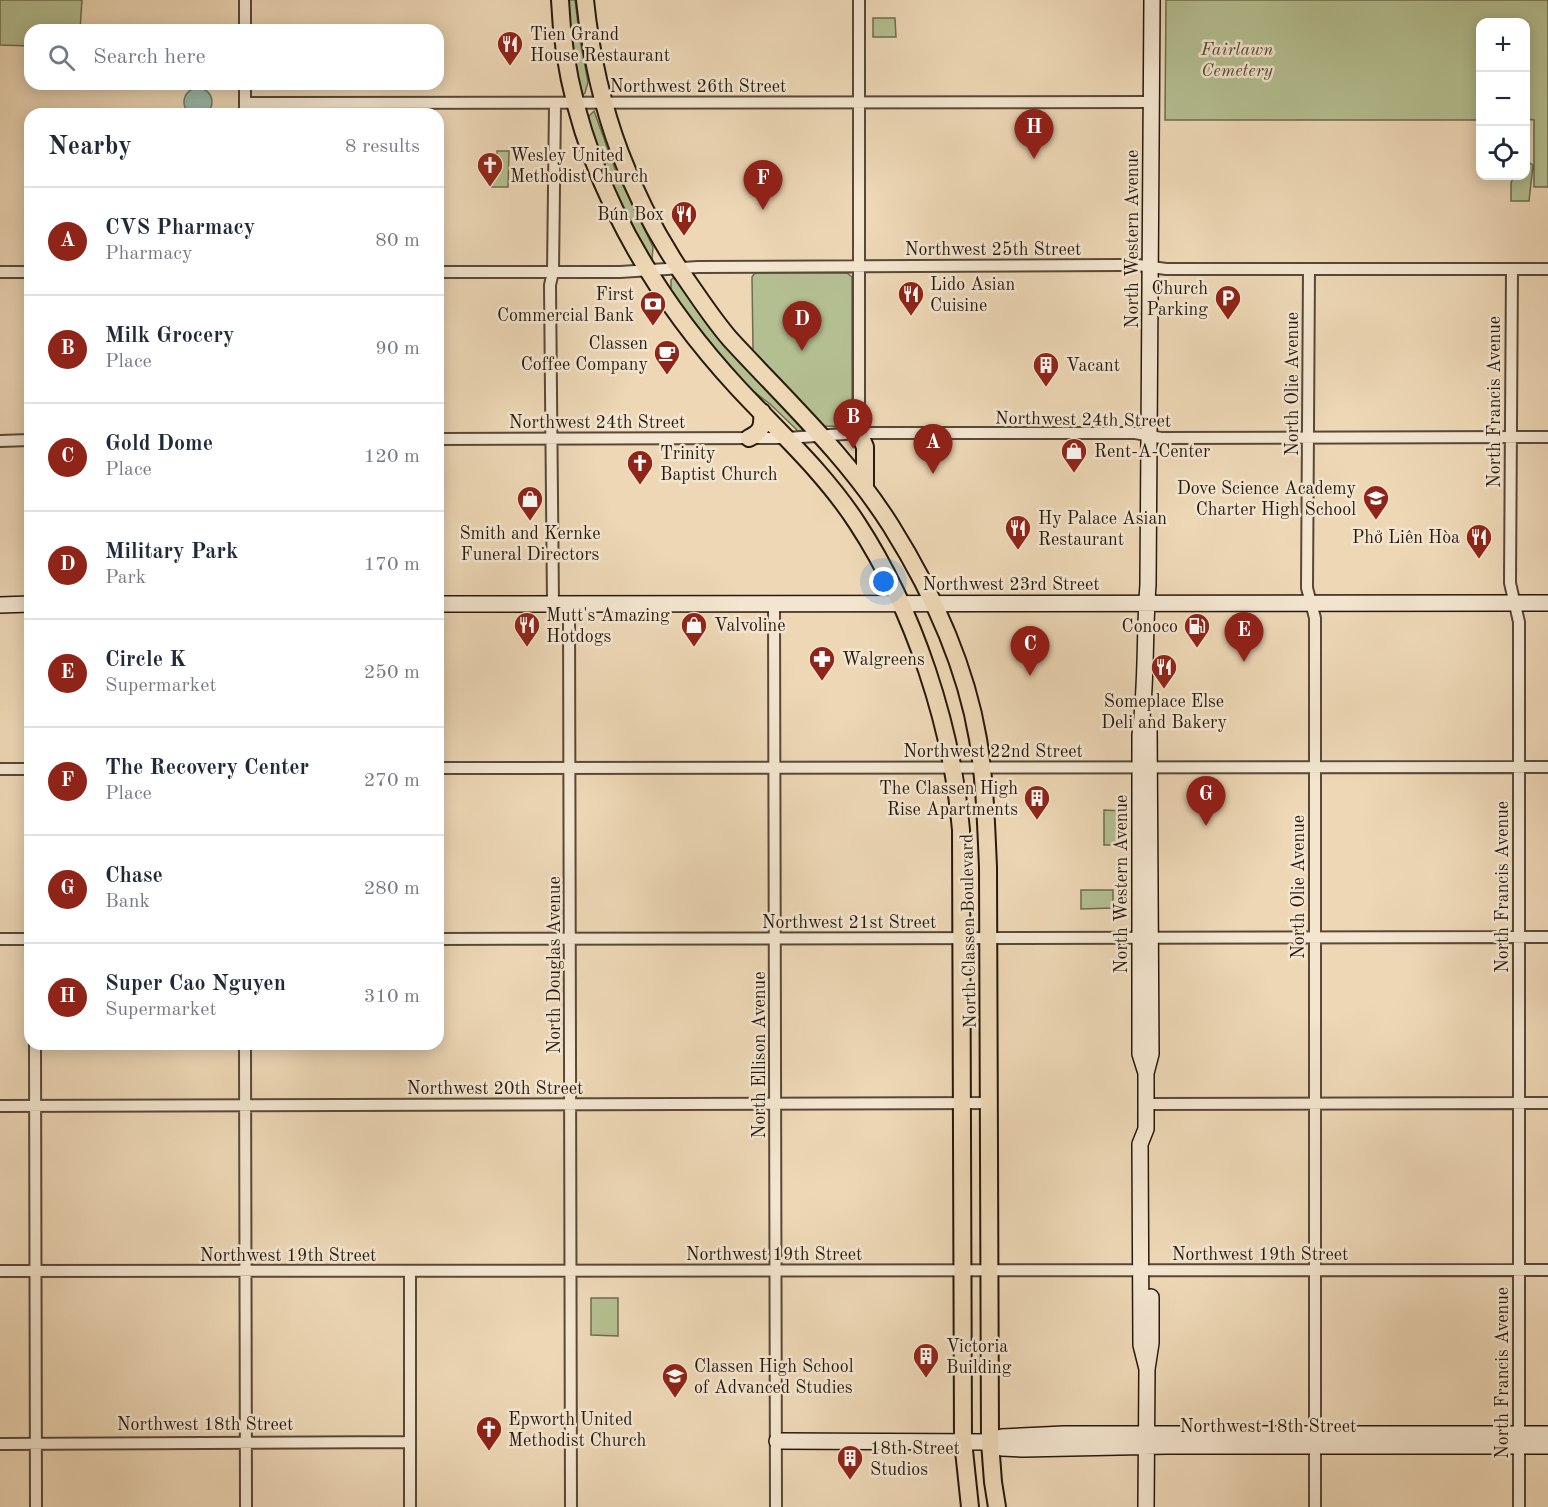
<!DOCTYPE html>
<html lang="en">
<head>
<meta charset="utf-8">
<style>
	:root { --surface:#fff; --page:#f2f2f3; --text:#1f2937; --muted:#747a83; --line:#e0e1e3; --accent:#8f2418 }
	body { margin:0; font-family:"Old Standard TT",serif; background:var(--page); color:var(--text) }
	.controls { position:absolute; right:18px; top:18px; display:grid; overflow:hidden; border-radius:12px; box-shadow:0 3px 15px #0003 }
	.controls button { width:54px; height:54px; display:grid; place-items:center; padding:0; border:0; border-bottom:2px solid var(--line); background:var(--surface); color:var(--text); font:30px sans-serif }
	.you { position:absolute; left:884px; top:582px; width:21px; height:21px; margin:-15px; border:4px solid #fff; border-radius:50%; background:#1a73e8; box-shadow:0 0 0 9px #1a73e833 }
	.badge { display:grid; place-items:center; width:39px; height:39px; border-radius:50%; background:var(--accent); color:#fff; font-size:20px; font-weight:700 }
	.pin { position:absolute; translate:-50% -50px; filter:drop-shadow(0 2px 3px #0008) }
	.pin::after { content:''; position:absolute; top:32px; width:21px; height:18px; background:inherit; clip-path:polygon(0 0,100% 0,50% 100%) }
	.list { margin:0; padding:0; list-style:none }
	h2 { display:flex; justify-content:space-between; align-items:center; height:78px; margin:0; padding:0 24px; font-size:26px }
	h2 small { font-size:20px; font-weight:400; color:var(--muted) }
	.list li { display:grid; grid-template-columns:39px 1fr auto; gap:18px; align-items:center; box-sizing:border-box; height:108px; padding:0 24px; border-top:2px solid var(--line) }
	.list b { display:block; font-size:22px; white-space:nowrap }
	.list p { margin:0; font-size:20px; white-space:nowrap; color:var(--muted) }
	.list em { font-size:20px; font-style:normal; color:var(--muted) }
	.icon { flex:none; width:33px; height:33px; fill:none; stroke:currentColor; stroke-width:2; stroke-linecap:round; stroke-linejoin:round }
	.map { position:relative; flex:none; width:1548px; height:1507px; overflow:hidden }
	.search { position:absolute; background:var(--surface); box-shadow:0 3px 15px #0003; left:24px; top:24px; width:420px; height:66px; display:flex; align-items:center; gap:15px; box-sizing:border-box; padding:0 21px; border-radius:18px; color:var(--muted); font-size:22px }
	.panel { position:absolute; background:var(--surface); box-shadow:0 3px 15px #0003; left:24px; top:108px; width:420px; height:942px; border-radius:18px }
	.map>svg:first-child { display:block }
	.green { fill:#b4bf91; stroke:#6e6c50; stroke-width:1.5 }
	.water { fill:#9abaaa; stroke:#6c7a6c; stroke-width:1.5 }
	.lines { fill:none; stroke-linecap:round; stroke-linejoin:round }
	.street-casing { stroke:#584838; stroke-width:14 }
	.secondary-casing { stroke:#27190f; stroke-width:18 }
	.primary-casing { stroke:#27190f; stroke-width:20 }
	.street { stroke:#f3e5cf; stroke-width:10 }
	.secondary { stroke:#f3e5cf; stroke-width:15 }
	.primary { stroke:#edd7b5; stroke-width:16 }
	.labels { text-anchor:middle; stroke-width:5; stroke-linejoin:round; paint-order:stroke }
	.poi-label { font-size:18px; fill:#27190f; stroke:#f3e5cf; text-anchor:start }
	.park-label { font-size:18px; font-style:italic; fill:#514b36; stroke:#f3e5cf }
	.street-label { font-size:18px; fill:#27190f; stroke:#f3e5cf }
</style>
</head>
<body>
<div class="map">
<svg width="1548" height="1507" viewBox="0 0 1548 1507">
	<rect width="100%" height="100%" fill="#edd7b5"/>
	<filter id="stains"><feTurbulence type="fractalNoise" baseFrequency=".00333" numOctaves="4"/><feColorMatrix values="0 0 0 0 .2 0 0 0 0 .09 0 0 0 0 .02 0 0 0 .5 -.17"/></filter>
	<radialGradient id="worn" r=".72"><stop offset=".6" stop-color="#630" stop-opacity="0"/><stop offset="1" stop-color="#630" stop-opacity=".3"/></radialGradient>
	<path class="green" d="M 0,0 L 82,0 L 80,30 L 30,30 L 30,46 L 0,45 Z
		M 564,0 L 575,0 L 580,40 L 588,82 L 585,93 L 580,97 Z
		M 1166,0 L 1548,0 L 1548,187 L 1534,187 L 1534,120 L 1526,119 L 1526,22 L 1480,22 L 1480,120 L 1165,120 Z
		M 873,18 L 895,18 L 896,37 L 873,37 Z
		M 594,111 L 615,169 L 653,247 L 652,260 L 650,261 L 625,219 L 588,123 L 589,116 Z
		M 497,151 L 509,151 L 508,187 L 490,187 L 490,160 L 497,160 Z
		M 1527,161 L 1533,165 L 1529,201 L 1511,201 L 1511,183 L 1514,176 L 1526,176 Z
		M 755,273 L 847,273 L 852,277 L 852,421 L 848,427 L 824,426 L 750,352 L 753,349 L 752,277 Z
		M 673,278 L 675,278 C 711,333 755,379 801,424 L 802,431 L 800,433 L 770,404 L 744,384 L 716,352 L 671,291 L 671,280 Z
		M 1104,810 L 1123,811 L 1124,845 L 1104,845 Z
		M 1081,890 L 1113,890 L 1113,908 L 1081,909 Z
		M 591,1298 L 618,1298 L 618,1336 L 591,1335 Z"/>
	<path class="water" d="M184 102a14 14 0 1 1 28 0a14 14 0 1 1-28 0Z"/>
	<g class="lines">
		<g class="street-casing">
			<path id="street" d="M 245,0 L 245,30
				M 859,0 L 859,433
				M 245,84 L 245,114
				M 245,103 L 1152,102
				M 1309,269 L 1307,588 L 1315,618 L 1315,1507
				M 1512,269 L 1510,583 L 1519,622 L 1519,1507
				M 0,272 L 30,272
				M 438,272 L 620,272 L 698,267 L 1121,265 L 1138,265 L 1166,269 L 1548,269
				M 438,439 L 787,438 L 859,433 L 1135,433 L 1161,438 L 1548,437
				M 0,441 L 30,440
				M 553,604 L 550,285 L 553,272 L 555,103
				M 569,604 L 571,1507
				M 774,604 L 776,1507
				M 438,768 L 1548,767
				M 0,769 L 30,769
				M 0,939 L 30,939
				M 438,939 L 1548,937
				M 35,1044 L 36,1507
				M 245,1044 L 246,1507
				M 1146,1104 L 1548,1103
				M 0,1106 L 989,1103
				M 0,1271 L 1548,1270
				M 410,1271 L 410,1507
				M 0,1444 L 410,1442"/>
		</g>
		<g class="secondary-casing">
			<path id="secondary" d="M 438,604 L 1548,603
				M 0,605 L 30,604
				M 1146,1073 L 1140,1054 L 1140,735 C 1147,684 1144,636 1148,585 L 1152,0
				M 1147,1369 L 1141,1345 L 1140,1144 L 1146,1129 L 1146,1073 L 1151,1054 L 1149,725
				M 777,1441 L 990,1442 L 1002,1437 L 1064,1434 L 1548,1434
				M 990,1442 L 1002,1448 L 1023,1449 L 1167,1446 L 1548,1446
				M 1146,1507 L 1147,1369 L 1151,1343 L 1151,1297"/>
		</g>
		<g class="primary-casing">
			<path id="primary" d="M 560,0 C 566,147 640,282 738,388 C 779,432 824,472 857,523 C 914,610 952,726 961,830 L 963,1441 L 970,1507
				M 585,0 C 596,108 631,203 695,292 C 706,308 717,324 730,339 C 786,400 846,455 891,526 C 931,590 965,663 978,739 C 985,781 986,824 988,867 L 990,1442 L 993,1482 L 997,1507
				M 859,433 L 865,447 L 865,488
				M 749,438 C 762,432 763,426 762,412"/>
		</g>
		<use href="#street" class="street"/>
		<use href="#secondary" class="secondary"/>
		<use href="#primary" class="primary"/>
	</g>
	<defs>
		<g id="restaurant-pin" transform="scale(1.35)"><path d="M0 17L-7.5 6A9.5 9.5 0 1 1 7.5 6Z" fill="#8f2418" stroke="#f3e5cf"/><path d="M-5-6h1v4h1v-4h1v4h1v-4h1v5L-1.5 .5V6h-2V.5L-5-1ZM5-6V6H3V1.5H1.5Q1.5-4 5-6Z" fill="#fff"/></g>
		<g id="church-pin" transform="scale(1.35)"><path d="M0 17L-7.5 6A9.5 9.5 0 1 1 7.5 6Z" fill="#8f2418" stroke="#f3e5cf"/><path d="M-1.2-6h2.4v3.5h3.3v2.4h-3.3V6h-2.4V-.1h-3.3v-2.4h3.3Z" fill="#fff"/></g>
		<g id="parking-pin" transform="scale(1.35)"><path d="M0 17L-7.5 6A9.5 9.5 0 1 1 7.5 6Z" fill="#8f2418" stroke="#f3e5cf"/><path d="M-3.5-5.5H1a3.5 3.5 0 0 1 0 7H-1V5.5H-3.5ZM-1-3.4V-.6H.8a1.4 1.4 0 0 0 0-2.8Z" fill="#fff"/></g>
		<g id="bank-pin" transform="scale(1.35)"><path d="M0 17L-7.5 6A9.5 9.5 0 1 1 7.5 6Z" fill="#8f2418" stroke="#f3e5cf"/><path d="M-6-4H6V4H-6ZM0-2.3a2.3 2.3 0 1 0 0 4.6a2.3 2.3 0 1 0 0-4.6Z" fill="#fff"/></g>
		<g id="cafe-pin" transform="scale(1.35)"><path d="M0 17L-7.5 6A9.5 9.5 0 1 1 7.5 6Z" fill="#8f2418" stroke="#f3e5cf"/><path d="M-5.5-4.5H6V0H3Q3 3.5 0 3.5H-2.5Q-5.5 3.5-5.5 0ZM3-3.2v2h1.7v-2ZM-6 4.5H4V6H-6Z" fill="#fff"/></g>
		<g id="building-pin" transform="scale(1.35)"><path d="M0 17L-7.5 6A9.5 9.5 0 1 1 7.5 6Z" fill="#8f2418" stroke="#f3e5cf"/><path d="M-4-6H4V6H1V3H-1V6H-4ZM-2.5-4.3h1.7v1.8h-1.7ZM.8-4.3h1.7v1.8H.8ZM-2.5-1h1.7V.8h-1.7ZM.8-1h1.7V.8H.8Z" fill="#fff"/></g>
		<g id="shop-pin" transform="scale(1.35)"><path d="M0 17L-7.5 6A9.5 9.5 0 1 1 7.5 6Z" fill="#8f2418" stroke="#f3e5cf"/><path d="M-5-2.5h2.3a2.7 3.5 0 0 1 5.4 0H5L5.5 6h-11ZM-1.5-2.5h3a1.5 2.3 0 0 0-3 0Z" fill="#fff"/></g>
		<g id="school-pin" transform="scale(1.35)"><path d="M0 17L-7.5 6A9.5 9.5 0 1 1 7.5 6Z" fill="#8f2418" stroke="#f3e5cf"/><path d="M0-5L7-2L0 1L-7-2ZM-4 1L0 2.5L4 1V4Q0 6-4 4Z" fill="#fff"/></g>
		<g id="fuel-pin" transform="scale(1.35)"><path d="M0 17L-7.5 6A9.5 9.5 0 1 1 7.5 6Z" fill="#8f2418" stroke="#f3e5cf"/><path d="M-5.5-6h7V0h2V4h1.3V-2.5L3-4.5l.8-.8L6-3V5H2.5V1h-1V6h-7ZM-4.2-4.7v3.2H.2V-4.7Z" fill="#fff"/></g>
		<g id="pharmacy-pin" transform="scale(1.35)"><path d="M0 17L-7.5 6A9.5 9.5 0 1 1 7.5 6Z" fill="#8f2418" stroke="#f3e5cf"/><path d="M-2-6h4v4h4v4h-4v4h-4v-4h-4v-4h4Z" fill="#fff"/></g>
	</defs>
	<g fill-rule="evenodd">
		<use href="#restaurant-pin" x="510" y="44"/>
		<use href="#church-pin" x="490" y="165"/>
		<use href="#restaurant-pin" x="684" y="214"/>
		<use href="#restaurant-pin" x="911" y="294"/>
		<use href="#parking-pin" x="1228" y="298"/>
		<use href="#bank-pin" x="653" y="304"/>
		<use href="#cafe-pin" x="667" y="353"/>
		<use href="#building-pin" x="1046" y="365"/>
		<use href="#shop-pin" x="1074" y="451"/>
		<use href="#church-pin" x="640" y="463"/>
		<use href="#school-pin" x="1376" y="498"/>
		<use href="#shop-pin" x="530" y="499"/>
		<use href="#restaurant-pin" x="1018" y="528"/>
		<use href="#restaurant-pin" x="1479" y="537"/>
		<use href="#restaurant-pin" x="527" y="625"/>
		<use href="#shop-pin" x="694" y="625"/>
		<use href="#fuel-pin" x="1197" y="626"/>
		<use href="#pharmacy-pin" x="822" y="659"/>
		<use href="#restaurant-pin" x="1164" y="667"/>
		<use href="#building-pin" x="1037" y="798"/>
		<use href="#building-pin" x="926" y="1356"/>
		<use href="#school-pin" x="675" y="1376"/>
		<use href="#church-pin" x="489" y="1429"/>
		<use href="#building-pin" x="850" y="1458"/>
	</g>
	<g class="labels">
		<g class="poi-label">
			<text x="530" y="40">Tien Grand<tspan x="530" dy="21">House Restaurant</tspan></text>
			<text x="510" y="161">Wesley United<tspan x="510" dy="21">Methodist Church</tspan></text>
			<text x="664" y="220" text-anchor="end">Bún Box</text>
			<text x="930" y="290">Lido Asian<tspan x="930" dy="21">Cuisine</tspan></text>
			<text x="1208" y="294" text-anchor="end">Church<tspan x="1208" dy="21">Parking</tspan></text>
			<text x="634" y="300" text-anchor="end">First<tspan x="634" dy="21">Commercial Bank</tspan></text>
			<text x="648" y="349" text-anchor="end">Classen<tspan x="648" dy="21">Coffee Company</tspan></text>
			<text x="1066" y="371">Vacant</text>
			<text x="1094" y="457">Rent-A-Center</text>
			<text x="660" y="459">Trinity<tspan x="660" dy="21">Baptist Church</tspan></text>
			<text x="1356" y="494" text-anchor="end">Dove Science Academy<tspan x="1356" dy="21">Charter High School</tspan></text>
			<text x="1038" y="524">Hy Palace Asian<tspan x="1038" dy="21">Restaurant</tspan></text>
			<text x="530" y="539" text-anchor="middle">Smith and Kernke<tspan x="530" dy="21">Funeral Directors</tspan></text>
			<text x="1460" y="543" text-anchor="end">Phở Liên Hòa</text>
			<text x="546" y="621">Mutt's Amazing<tspan x="546" dy="21">Hotdogs</tspan></text>
			<text x="714" y="631">Valvoline</text>
			<text x="1178" y="632" text-anchor="end">Conoco</text>
			<text x="842" y="665">Walgreens</text>
			<text x="1164" y="707" text-anchor="middle">Someplace Else<tspan x="1164" dy="21">Deli and Bakery</tspan></text>
			<text x="1018" y="794" text-anchor="end">The Classen High<tspan x="1018" dy="21">Rise Apartments</tspan></text>
			<text x="946" y="1352">Victoria<tspan x="946" dy="21">Building</tspan></text>
			<text x="694" y="1372">Classen High School<tspan x="694" dy="21">of Advanced Studies</tspan></text>
			<text x="508" y="1425">Epworth United<tspan x="508" dy="21">Methodist Church</tspan></text>
			<text x="870" y="1454">18th Street<tspan x="870" dy="21">Studios</tspan></text>
		</g>
		<g class="park-label">
			<text x="1237" y="55">Fairlawn<tspan x="1237" dy="21">Cemetery</tspan></text>
		</g>
		<g class="street-label">
			<text x="698" y="92">Northwest 26th Street</text>
			<text transform="translate(1132 239) rotate(-90)" y="6">North Western Avenue</text>
			<text x="993" y="255">Northwest 25th Street</text>
			<text transform="translate(1292 384) rotate(-90)" y="6">North Olie Avenue</text>
			<text transform="translate(1494 402) rotate(-90)" y="6">North Francis Avenue</text>
			<text transform="translate(1083 419) rotate(1)" y="6">Northwest 24th Street</text>
			<text x="597" y="428">Northwest 24th Street</text>
			<text x="1011" y="590">Northwest 23rd Street</text>
			<text x="993" y="757">Northwest 22nd Street</text>
			<text transform="translate(1121 884) rotate(-90)" y="6">North Western Avenue</text>
			<text transform="translate(1298 887) rotate(-90)" y="6">North Olie Avenue</text>
			<text transform="translate(1502 887) rotate(-90)" y="6">North Francis Avenue</text>
			<text x="849" y="928">Northwest 21st Street</text>
			<text transform="translate(968 931) rotate(-91)" y="6">North Classen Boulevard</text>
			<text transform="translate(554 965) rotate(-90)" y="6">North Douglas Avenue</text>
			<text transform="translate(759 1055) rotate(-90)" y="6">North Ellison Avenue</text>
			<text x="495" y="1094">Northwest 20th Street</text>
			<text x="774" y="1260">Northwest 19th Street</text>
			<text x="1260" y="1260">Northwest 19th Street</text>
			<text x="288" y="1261">Northwest 19th Street</text>
			<text transform="translate(1502 1373) rotate(-90)" y="6">North Francis Avenue</text>
			<text x="205" y="1430">Northwest 18th Street</text>
			<text x="1268" y="1432">Northwest 18th Street</text>
		</g>
	</g>
	<rect width="100%" height="100%" filter="url(#stains)"/>
	<rect width="100%" height="100%" fill="url(#worn)"/>
</svg>
<div class="controls">
<button>+</button>
<button>−</button>
<button><svg class="icon" aria-label="locate" viewBox="0 0 24 24"><circle cx="12" cy="12" r="6"/><path d="M12 2v4M12 18v4M2 12h4M18 12h4"/></svg></button>
</div>
<div class="you"></div>
<div class="pin badge" style="left:933px;top:474px">A</div>
<div class="pin badge" style="left:853px;top:449px">B</div>
<div class="pin badge" style="left:1030px;top:676px">C</div>
<div class="pin badge" style="left:802px;top:351px">D</div>
<div class="pin badge" style="left:1244px;top:662px">E</div>
<div class="pin badge" style="left:763px;top:210px">F</div>
<div class="pin badge" style="left:1206px;top:826px">G</div>
<div class="pin badge" style="left:1034px;top:159px">H</div>
<div class="search"><svg class="icon" aria-label="search" viewBox="0 0 24 24"><circle cx="10" cy="10" r="6"/><path d="M15 15l6 6"/></svg>Search here</div>
<section class="panel">
<h2>Nearby<small>8 results</small></h2>
<ul class="list">
<li><span class="badge">A</span><div><b>CVS Pharmacy</b><p>Pharmacy</p></div><em>80 m</em></li>
<li><span class="badge">B</span><div><b>Milk Grocery</b><p>Place</p></div><em>90 m</em></li>
<li><span class="badge">C</span><div><b>Gold Dome</b><p>Place</p></div><em>120 m</em></li>
<li><span class="badge">D</span><div><b>Military Park</b><p>Park</p></div><em>170 m</em></li>
<li><span class="badge">E</span><div><b>Circle K</b><p>Supermarket</p></div><em>250 m</em></li>
<li><span class="badge">F</span><div><b>The Recovery Center</b><p>Place</p></div><em>270 m</em></li>
<li><span class="badge">G</span><div><b>Chase</b><p>Bank</p></div><em>280 m</em></li>
<li><span class="badge">H</span><div><b>Super Cao Nguyen</b><p>Supermarket</p></div><em>310 m</em></li>
</ul>
</section>
</div>
</body>
</html>
